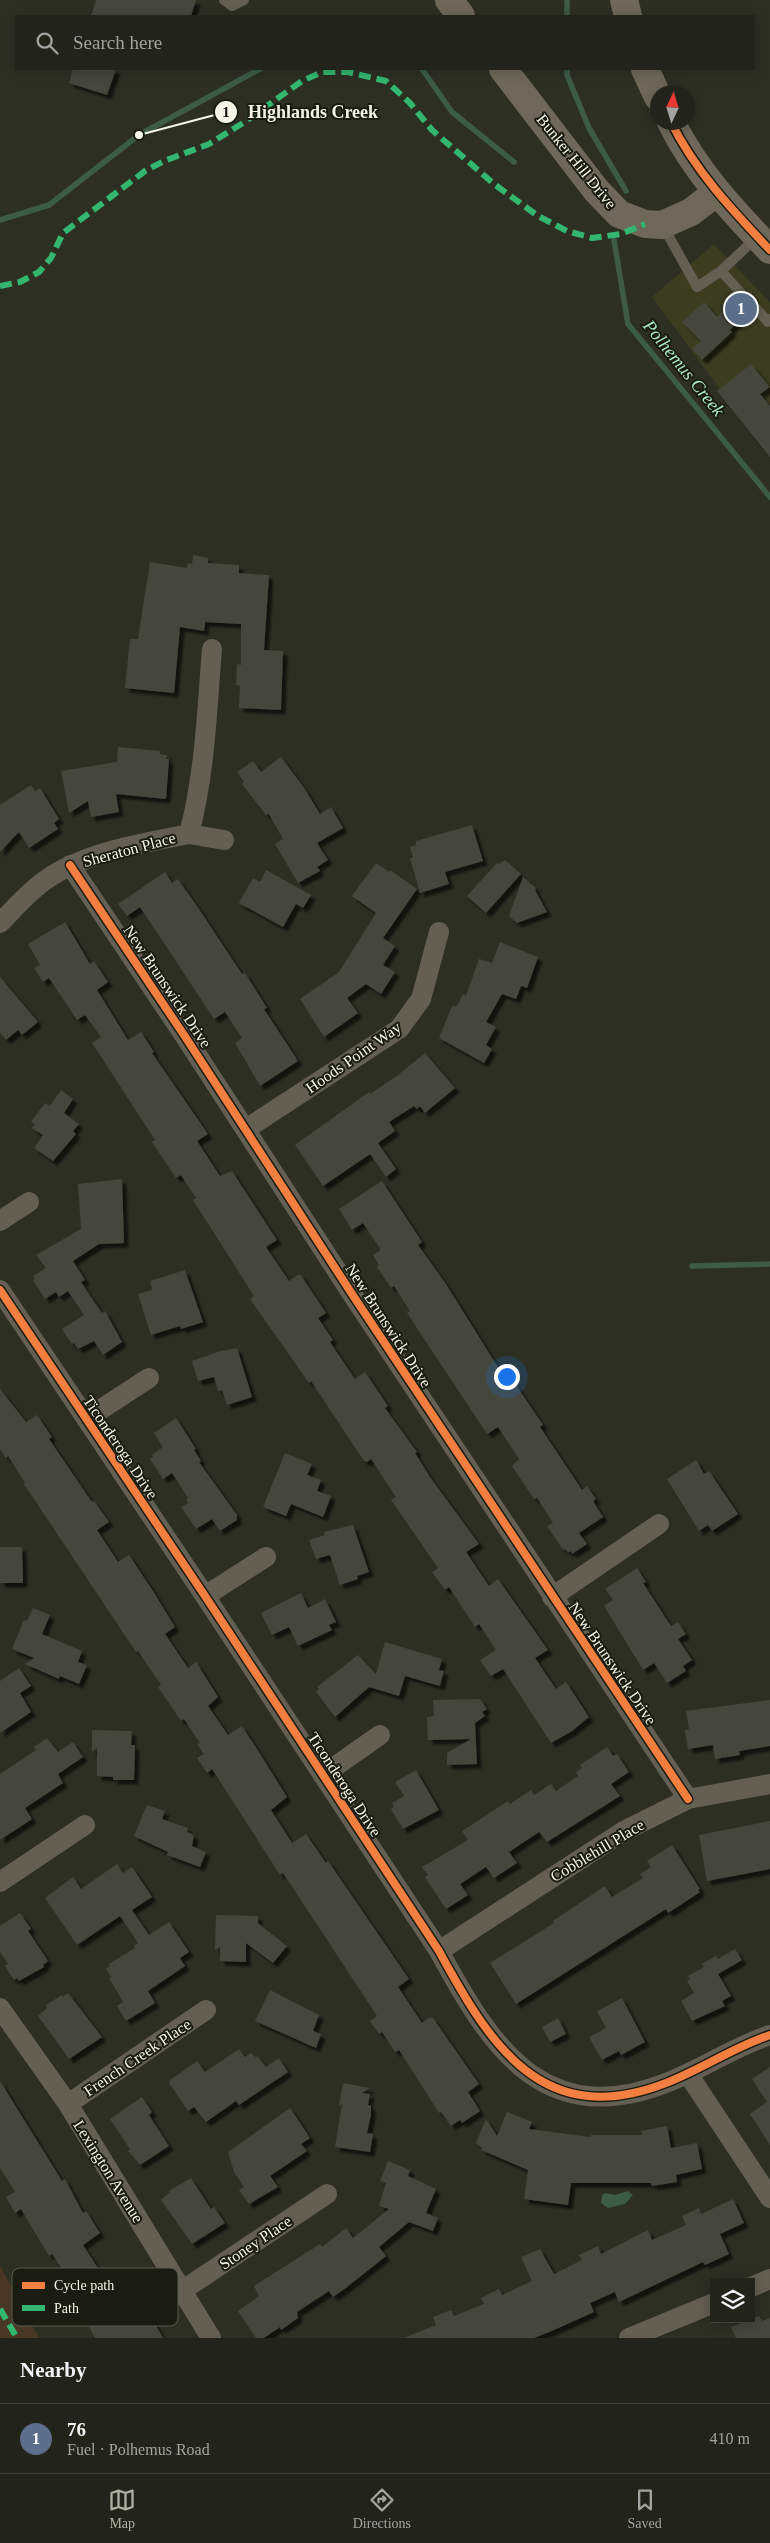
<!DOCTYPE html>
<html lang="en">
<head>
<meta charset="utf-8">
<style>
	:root { --surface:#22231a; --page:#2e2f27; --text:#f1f3f6; --muted:#a2a4a2; --line:#3f4039; --accent:#afb0a2 }
	body { margin:0; font-family:Georgia,serif; background:var(--page); color:var(--text) }
	.controls { position:absolute; right:15px; bottom:15px; display:grid; overflow:hidden; border-radius:0px; box-shadow:0 2px 12px #0003 }
	.controls button { width:45px; height:45px; display:grid; place-items:center; padding:0; border:0; border-bottom:1px solid var(--line); background:var(--surface); color:var(--text); font:25px sans-serif }
	.compass { position:absolute; left:650px; top:85px; width:45px; height:45px; border-radius:50%; background:var(--surface); box-shadow:0 2px 12px #0003; rotate:4deg }
	.you { position:absolute; left:506px; top:1376px; width:18px; height:18px; margin:-12px; border:4px solid #fff; border-radius:50%; background:#1a73e8; box-shadow:0 0 0 8px #1a73e833 }
	.badge { display:grid; place-items:center; width:32px; height:32px; border-radius:50%; background:var(--accent); color:#fff; font-size:16px; font-weight:700 }
	.pin { position:absolute; translate:-50% -50%; border:2px solid #fff; box-shadow:0 1px 5px #0006 }
	.list { margin:0; padding:0; list-style:none }
	h2 { display:flex; justify-content:space-between; align-items:center; height:65px; margin:0; padding:0 20px; font-size:21px }
	h2 small { font-size:16px; font-weight:400; color:var(--muted) }
	.list li { display:grid; grid-template-columns:32px 1fr auto; gap:15px; align-items:center; box-sizing:border-box; height:70px; padding:0 20px; border-top:1px solid var(--line) }
	.list b { display:block; font-size:19px; white-space:nowrap }
	.list p { margin:0; font-size:16px; white-space:nowrap; color:var(--muted) }
	.list em { font-size:16px; font-style:normal; color:var(--muted) }
	.icon { flex:none; width:28px; height:28px; fill:none; stroke:currentColor; stroke-width:2; stroke-linecap:round; stroke-linejoin:round }
	.map { position:relative; flex:none; width:770px; height:2338px; overflow:hidden }
	.search { position:absolute; background:var(--surface); box-shadow:0 2px 12px #0003; left:15px; right:15px; top:15px; height:55px; display:flex; align-items:center; gap:12px; box-sizing:border-box; padding:0 18px; border-radius:0px; color:var(--muted); font-size:19px }
	.sheet { height:135px; background:var(--surface) }
	nav { display:flex; justify-content:space-around; align-items:center; box-sizing:border-box; height:70px; border-top:1px solid var(--line); background:var(--surface); font-size:14px; color:var(--muted) }
	nav a { display:grid; justify-items:center; gap:2px }
	nav .on { color:var(--accent) }
	.map>svg:first-child { display:block }
	.built { fill:#3b3c20 }
	.green { fill:#483724 }
	.water { fill:#3c5c46 }
	.lines { fill:none; stroke-linecap:round; stroke-linejoin:round }
	.stream { stroke:#3c5c46; stroke-width:5.5 }
	.building { fill:#44473c; filter:url(#shadow) }
	.lane { stroke:#635f53; stroke-width:10 }
	.street { stroke:#635f53; stroke-width:20 }
	.secondary { stroke:#6d6859; stroke-width:28 }
	.quiet { stroke:#33b770; stroke-width:6; stroke-dasharray:12 6; stroke-linecap:butt }
	.cycleway-casing { stroke:#1a1b11; stroke-width:11 }
	.cycleway { stroke:#f27e40; stroke-width:8 }
	.labels { text-anchor:middle; stroke-width:4; stroke-linejoin:round; paint-order:stroke }
	.street-label { font-size:16px; fill:#f4f5e7; stroke:#1a1b11 }
	.water-label { font-size:18px; font-style:italic; fill:#adedc2; stroke:#1a1b11 }
	.key { fill:#1a1b11; stroke:#5b5c51; stroke-width:1 }
	.key-label { font-size:14px; fill:#f4f5e7 }
	.leader { fill:none; stroke:#f4f5e7; stroke-width:2 }
	.callout-dot { fill:#f4f5e7; stroke:#1a1b11; stroke-width:2 }
	.mark-label { font-size:15px; text-anchor:middle; font-weight:bold; fill:#111 }
	.callout-label { font-size:18px; text-anchor:middle; font-weight:bold; fill:#f4f5e7; stroke:#1a1b11; stroke-width:4; stroke-linejoin:round; paint-order:stroke }
</style>
</head>
<body>
<div class="map">
<svg width="770" height="2338" viewBox="0 0 770 2338">
	<defs>
		<filter id="shadow"><feDropShadow dx="4.5" dy="4.5" stdDeviation="1" flood-color="#0009"/></filter>
	</defs>
	<rect width="100%" height="100%" fill="#2e2f23"/>
	<path class="built" d="M 714,244 L 770,302 L 770,457 L 652,297 Z"/>
	<path class="green" d="M 0,2266 L 39,2338 L 0,2338 Z"/>
	<path class="water" d="M 628,2191 L 633,2195 L 625,2204 L 608,2208 L 601,2203 L 602,2195 L 605,2193 L 615,2195 Z"/>
	<g class="lines">
		<path class="stream" d="M 567,0 L 567,16
			M 422,69 L 452,112 L 514,162
			M 567,69 L 567,75 L 589,128 L 626,191
			M 0,220 L 49,205 L 139,135 L 260,69
			M 614,240 L 628,324 L 770,497
			M 692,1266 L 770,1264"/>
	</g>
	<path class="building" d="M 96,0 L 196,0 L 191,16 L 91,16 Z
		M 73,69 L 116,69 L 107,95 L 69,83 Z
		M 748,292 L 755,299 L 748,303 L 749,311 L 730,330 L 732,332 L 702,360 L 692,349 L 701,341 L 682,322 L 704,302 L 717,317 L 736,298 L 745,298 Z
		M 751,364 L 770,387 L 760,394 L 770,406 L 770,457 L 717,391 Z
		M 193,555 L 208,558 L 208,563 L 239,565 L 239,573 L 269,575 L 264,650 L 283,651 L 281,710 L 239,708 L 240,686 L 236,685 L 237,664 L 241,665 L 241,624 L 205,622 L 204,631 L 180,627 L 174,693 L 125,688 L 130,639 L 138,639 L 150,562 L 187,568 L 188,563 L 192,564 Z
		M 118,747 L 160,751 L 160,754 L 167,755 L 166,759 L 169,759 L 166,799 L 116,794 L 119,812 L 91,817 L 88,801 L 69,813 L 61,771 L 117,762 Z
		M 281,757 L 305,789 L 320,814 L 331,807 L 343,828 L 317,843 L 328,860 L 317,867 L 320,871 L 298,883 L 275,844 L 283,839 L 269,814 L 266,815 L 242,784 L 244,782 L 237,772 L 253,761 L 261,772 Z
		M 31,785 L 35,791 L 40,788 L 59,819 L 54,823 L 58,829 L 29,848 L 19,832 L 0,852 L 0,805 Z
		M 472,825 L 483,861 L 445,872 L 449,884 L 420,893 L 410,858 L 413,857 L 410,847 L 416,845 L 416,841 Z
		M 505,860 L 521,874 L 486,913 L 467,896 L 497,863 L 499,864 Z
		M 376,863 L 389,872 L 390,870 L 417,889 L 383,938 L 395,946 L 383,965 L 395,972 L 381,994 L 366,984 L 347,998 L 358,1013 L 324,1037 L 300,999 L 339,972 L 376,913 L 352,896 Z
		M 266,870 L 311,895 L 303,908 L 296,904 L 283,927 L 239,903 L 253,878 L 260,882 Z
		M 165,872 L 172,883 L 178,879 L 199,909 L 242,974 L 245,973 L 267,1008 L 264,1009 L 298,1061 L 260,1086 L 235,1043 L 242,1038 L 225,1012 L 214,1019 L 140,907 L 127,916 L 118,904 Z
		M 523,877 L 536,888 L 535,890 L 547,912 L 517,923 L 509,916 Z
		M 65,922 L 90,964 L 94,961 L 108,982 L 97,990 L 128,1040 L 141,1032 L 154,1052 L 152,1053 L 208,1134 L 197,1141 L 220,1176 L 232,1171 L 277,1240 L 266,1247 L 289,1281 L 300,1274 L 326,1313 L 318,1318 L 333,1340 L 330,1342 L 355,1379 L 365,1372 L 388,1406 L 385,1408 L 417,1452 L 415,1453 L 430,1477 L 479,1544 L 466,1552 L 489,1586 L 498,1579 L 548,1650 L 535,1658 L 556,1689 L 566,1682 L 589,1717 L 572,1731 L 551,1743 L 503,1669 L 491,1676 L 480,1660 L 496,1650 L 479,1624 L 475,1627 L 449,1587 L 445,1590 L 432,1572 L 438,1568 L 391,1500 L 396,1497 L 371,1459 L 367,1462 L 364,1461 L 311,1381 L 309,1383 L 250,1299 L 254,1296 L 193,1200 L 196,1198 L 181,1175 L 176,1178 L 152,1142 L 155,1140 L 92,1043 L 101,1037 L 85,1015 L 77,1020 L 49,978 L 43,982 L 34,968 L 40,965 L 28,944 Z
		M 500,942 L 538,957 L 527,988 L 521,986 L 516,999 L 502,994 L 486,1022 L 496,1027 L 486,1045 L 492,1049 L 484,1063 L 439,1038 L 452,1006 L 457,1006 L 463,994 L 466,996 L 479,959 L 492,963 Z
		M 0,977 L 38,1022 L 22,1035 L 18,1030 L 6,1040 L 0,1033 Z
		M 425,1053 L 455,1088 L 425,1113 L 420,1106 L 417,1109 L 414,1106 L 389,1122 L 395,1131 L 378,1143 L 396,1169 L 386,1177 L 370,1154 L 323,1186 L 295,1145 L 369,1092 L 370,1094 L 398,1075 Z
		M 61,1090 L 73,1099 L 64,1113 L 79,1124 L 73,1131 L 76,1134 L 53,1161 L 34,1148 L 43,1135 L 32,1128 L 35,1124 L 31,1122 L 45,1103 L 50,1106 Z
		M 122,1179 L 124,1243 L 99,1244 L 73,1261 L 85,1280 L 81,1282 L 102,1313 L 105,1311 L 122,1342 L 103,1355 L 94,1341 L 78,1349 L 74,1343 L 72,1344 L 62,1329 L 84,1315 L 68,1291 L 59,1297 L 56,1292 L 45,1299 L 33,1280 L 35,1279 L 33,1276 L 46,1268 L 36,1255 L 81,1229 L 78,1184 Z
		M 382,1181 L 422,1242 L 418,1245 L 446,1284 L 511,1388 L 516,1385 L 543,1425 L 540,1427 L 582,1490 L 587,1486 L 596,1499 L 593,1501 L 603,1517 L 579,1533 L 587,1544 L 572,1554 L 571,1551 L 568,1553 L 565,1549 L 563,1550 L 547,1526 L 553,1523 L 537,1498 L 534,1499 L 512,1466 L 519,1459 L 498,1427 L 487,1434 L 407,1313 L 410,1311 L 394,1286 L 391,1288 L 377,1267 L 379,1265 L 373,1255 L 381,1250 L 363,1223 L 352,1230 L 339,1209 Z
		M 185,1270 L 203,1322 L 181,1329 L 180,1326 L 151,1335 L 138,1294 L 152,1290 L 150,1281 Z
		M 237,1348 L 252,1397 L 227,1405 L 222,1390 L 218,1391 L 214,1377 L 198,1381 L 192,1361 L 223,1350 L 223,1351 Z
		M 0,1389 L 26,1422 L 37,1415 L 52,1437 L 49,1439 L 92,1502 L 94,1501 L 109,1522 L 97,1530 L 118,1562 L 129,1555 L 153,1591 L 175,1627 L 165,1634 L 188,1668 L 196,1662 L 218,1697 L 208,1706 L 228,1735 L 242,1726 L 257,1749 L 287,1797 L 271,1810 L 292,1843 L 306,1834 L 326,1863 L 328,1861 L 409,1979 L 398,1987 L 422,2023 L 430,2017 L 433,2018 L 479,2084 L 468,2092 L 480,2111 L 462,2123 L 460,2120 L 451,2126 L 441,2112 L 439,2113 L 399,2050 L 395,2052 L 382,2032 L 379,2034 L 370,2021 L 377,2016 L 283,1873 L 280,1875 L 212,1769 L 207,1773 L 197,1758 L 204,1754 L 197,1744 L 200,1743 L 184,1719 L 181,1721 L 158,1687 L 161,1685 L 138,1651 L 136,1652 L 24,1484 L 25,1483 L 8,1456 L 6,1458 L 0,1449 Z
		M 176,1418 L 196,1449 L 194,1450 L 201,1461 L 199,1462 L 237,1515 L 237,1520 L 220,1531 L 212,1519 L 196,1529 L 181,1507 L 188,1503 L 186,1500 L 188,1498 L 172,1473 L 163,1479 L 150,1459 L 153,1457 L 152,1455 L 163,1447 L 154,1433 Z
		M 285,1453 L 312,1464 L 307,1475 L 321,1480 L 317,1491 L 331,1496 L 323,1517 L 291,1504 L 286,1516 L 263,1507 Z
		M 696,1460 L 704,1474 L 709,1471 L 738,1514 L 712,1531 L 708,1525 L 699,1531 L 667,1479 Z
		M 353,1525 L 369,1572 L 357,1576 L 358,1579 L 340,1585 L 330,1555 L 316,1559 L 309,1540 L 325,1535 L 324,1532 Z
		M 0,1547 L 22,1547 L 23,1583 L 0,1583 Z
		M 637,1568 L 646,1582 L 643,1583 L 671,1626 L 678,1622 L 686,1634 L 678,1639 L 692,1660 L 683,1666 L 686,1671 L 667,1683 L 654,1663 L 643,1670 L 604,1606 L 613,1600 L 605,1589 Z
		M 301,1593 L 308,1608 L 325,1599 L 336,1622 L 329,1625 L 332,1630 L 298,1646 L 289,1627 L 272,1635 L 261,1613 Z
		M 33,1608 L 50,1615 L 42,1634 L 82,1651 L 78,1662 L 87,1665 L 79,1684 L 60,1676 L 59,1679 L 25,1664 L 34,1658 L 12,1649 L 24,1620 L 27,1621 Z
		M 385,1642 L 442,1659 L 439,1670 L 444,1671 L 440,1686 L 405,1676 L 399,1696 L 369,1687 L 335,1717 L 316,1692 L 319,1689 L 317,1687 L 358,1655 L 376,1674 Z
		M 19,1668 L 31,1686 L 20,1693 L 31,1712 L 0,1733 L 0,1681 Z
		M 480,1699 L 487,1709 L 482,1712 L 485,1716 L 475,1723 L 477,1764 L 447,1765 L 447,1753 L 471,1739 L 428,1740 L 427,1717 L 434,1716 L 433,1700 Z
		M 770,1700 L 770,1746 L 739,1751 L 740,1755 L 715,1759 L 713,1745 L 688,1749 L 685,1730 L 689,1729 L 686,1711 Z
		M 92,1730 L 132,1731 L 131,1745 L 135,1745 L 134,1780 L 113,1780 L 113,1777 L 97,1776 L 97,1748 L 92,1752 Z
		M 47,1738 L 58,1752 L 73,1742 L 83,1757 L 58,1774 L 63,1783 L 25,1808 L 32,1819 L 0,1840 L 0,1774 L 36,1750 L 34,1747 Z
		M 607,1747 L 613,1756 L 617,1754 L 629,1772 L 611,1784 L 620,1796 L 547,1842 L 539,1832 L 509,1852 L 517,1863 L 494,1878 L 486,1867 L 460,1884 L 468,1895 L 446,1909 L 425,1877 L 428,1875 L 422,1867 L 468,1840 L 462,1831 L 508,1801 L 510,1804 L 531,1790 L 534,1795 L 551,1784 L 556,1791 L 578,1776 L 576,1772 L 582,1768 L 580,1765 Z
		M 416,1770 L 439,1810 L 403,1829 L 391,1809 L 394,1807 L 392,1803 L 404,1796 L 395,1782 Z
		M 147,1805 L 165,1811 L 162,1819 L 188,1828 L 187,1832 L 194,1835 L 192,1846 L 206,1852 L 200,1867 L 167,1855 L 168,1852 L 134,1836 Z
		M 770,1821 L 770,1869 L 707,1881 L 699,1835 Z
		M 672,1845 L 700,1889 L 698,1890 L 700,1892 L 668,1913 L 666,1909 L 516,2004 L 490,1963 L 554,1923 L 553,1921 L 605,1886 L 612,1897 L 643,1878 L 640,1874 L 651,1867 L 647,1861 Z
		M 117,1864 L 123,1873 L 132,1867 L 152,1897 L 132,1910 L 149,1935 L 169,1922 L 189,1952 L 180,1958 L 185,1966 L 148,1991 L 155,2003 L 126,2021 L 117,2006 L 123,2002 L 109,1978 L 111,1977 L 106,1969 L 110,1966 L 109,1964 L 135,1948 L 134,1946 L 138,1943 L 120,1916 L 77,1945 L 45,1898 L 73,1877 L 81,1889 Z
		M 20,1913 L 31,1929 L 28,1931 L 48,1961 L 43,1965 L 44,1967 L 19,1981 L 17,1978 L 14,1980 L 5,1966 L 8,1964 L 0,1952 L 0,1926 Z
		M 216,1915 L 258,1916 L 258,1923 L 287,1946 L 273,1963 L 246,1943 L 246,1962 L 220,1961 L 220,1947 L 215,1950 Z
		M 735,1949 L 742,1960 L 718,1974 L 731,1996 L 722,2001 L 725,2006 L 692,2021 L 681,2001 L 694,1993 L 687,1981 L 690,1979 L 688,1976 L 704,1967 L 702,1964 L 716,1956 L 718,1959 Z
		M 270,1990 L 319,2015 L 313,2031 L 321,2034 L 316,2048 L 255,2021 Z
		M 68,1993 L 102,2037 L 69,2059 L 38,2016 L 47,2008 L 46,2005 L 62,1995 L 63,1997 Z
		M 622,1998 L 645,2042 L 621,2055 L 619,2051 L 602,2060 L 589,2037 L 606,2028 L 597,2011 Z
		M 558,2018 L 566,2034 L 550,2042 L 542,2027 Z
		M 239,2049 L 245,2057 L 251,2053 L 255,2057 L 257,2056 L 266,2067 L 279,2058 L 288,2072 L 239,2105 L 236,2101 L 206,2122 L 194,2107 L 188,2111 L 169,2083 L 170,2080 L 197,2061 L 205,2072 Z
		M 770,2067 L 770,2145 L 750,2114 L 767,2102 L 752,2079 Z
		M 0,2081 L 62,2181 L 65,2179 L 83,2213 L 86,2211 L 100,2233 L 83,2245 L 103,2276 L 108,2274 L 115,2286 L 129,2278 L 163,2338 L 95,2338 L 71,2294 L 77,2291 L 52,2254 L 49,2256 L 21,2209 L 15,2213 L 6,2197 L 15,2192 L 0,2168 Z
		M 343,2083 L 370,2088 L 362,2093 L 370,2094 L 368,2105 L 371,2106 L 371,2115 L 367,2133 L 373,2134 L 370,2152 L 335,2147 L 342,2104 L 339,2106 Z
		M 142,2097 L 152,2112 L 149,2115 L 169,2146 L 140,2165 L 128,2151 L 130,2149 L 110,2119 Z
		M 290,2108 L 310,2138 L 301,2144 L 307,2151 L 270,2176 L 278,2187 L 249,2204 L 239,2190 L 244,2187 L 234,2172 L 228,2152 Z
		M 507,2112 L 532,2122 L 529,2129 L 591,2137 L 591,2135 L 642,2135 L 641,2131 L 667,2126 L 671,2148 L 697,2143 L 702,2169 L 676,2175 L 677,2182 L 652,2186 L 651,2183 L 571,2183 L 568,2205 L 524,2199 L 528,2170 L 481,2150 L 482,2148 L 476,2143 L 486,2119 L 497,2136 Z
		M 388,2161 L 410,2170 L 408,2176 L 436,2189 L 426,2213 L 438,2218 L 433,2231 L 409,2222 L 379,2247 L 386,2256 L 347,2287 L 333,2297 L 329,2291 L 297,2312 L 298,2318 L 281,2330 L 280,2327 L 264,2338 L 256,2338 L 238,2311 L 259,2296 L 254,2286 L 320,2244 L 322,2247 L 346,2228 L 353,2238 L 389,2209 L 379,2206 L 386,2183 L 380,2181 Z
		M 191,2178 L 211,2209 L 214,2207 L 225,2223 L 192,2244 L 161,2200 L 170,2192 L 169,2191 Z
		M 733,2199 L 744,2223 L 720,2234 L 729,2254 L 705,2265 L 703,2262 L 619,2302 L 615,2292 L 590,2303 L 594,2312 L 554,2330 L 534,2338 L 404,2338 L 436,2325 L 433,2317 L 451,2310 L 454,2316 L 484,2304 L 481,2298 L 499,2289 L 502,2295 L 532,2281 L 521,2257 L 540,2249 L 554,2274 L 582,2260 L 579,2255 L 598,2246 L 601,2254 L 648,2230 L 652,2240 L 686,2225 L 682,2216 L 699,2208 L 701,2214 Z
		M 759,2316 L 762,2321 L 770,2318 L 770,2338 L 736,2338 L 731,2327 Z"/>
	<g class="lines">
		<path class="lane" d="M 224,0 L 232,6 L 244,0
			M 663,226 L 697,287 L 721,271
			M 741,293 L 721,271 L 757,237
			M 754,306 L 768,322 L 770,319"/>
		<path class="street" d="M 189,834 L 224,840
			M 70,865 L 186,1038 L 352,1294 L 688,1799
			M 0,923 C 15,908 29,891 47,879 C 85,852 144,843 189,834 C 205,774 207,710 212,649
			M 246,1129 L 399,1029 L 421,999 L 439,932
			M 0,1221 L 29,1202
			M 0,1290 L 205,1596 L 439,1951 C 490,2045 543,2131 666,2083 C 702,2069 734,2047 770,2035
			M 86,1419 L 149,1378
			M 205,1596 L 266,1557
			M 552,1597 L 659,1524
			M 323,1775 L 380,1735
			M 0,1882 L 85,1825
			M 439,1951 L 624,1831 L 688,1799 L 770,1784
			M 0,2008 L 68,2104 L 211,2338
			M 688,2074 L 770,2198
			M 68,2104 L 206,2010
			M 751,2287 L 770,2279
			M 183,2290 L 327,2194
			M 629,2338 L 714,2303"/>
		<path class="secondary" d="M 449,0 L 461,16
			M 624,0 L 628,16
			M 503,69 L 596,190 L 619,214 L 645,224 L 662,225 L 691,212 L 717,192
			M 645,69 L 658,97
			M 671,122 C 695,171 733,211 770,250"/>
		<path class="quiet" d="M 0,286 L 20,282 L 39,272 L 51,258 L 63,233 L 145,171 L 164,161 L 209,144 L 243,123 L 302,81 L 322,72 L 348,72 L 386,81 L 410,103 L 432,130 L 494,184 L 538,216 L 567,231 L 592,238 L 621,234 L 645,224
			M 0,2309 L 17,2338"/>
		<g class="cycleway-casing">
			<path id="cycleway" d="M 671,122 C 695,171 733,211 770,250
				M 70,865 L 186,1038 L 352,1294 L 688,1799
				M 0,1290 L 205,1596 L 439,1951 C 490,2045 543,2131 666,2083 C 702,2069 734,2047 770,2035"/>
		</g>
		<use href="#cycleway" class="cycleway"/>
	</g>
	<g class="labels">
		<g class="street-label">
			<text transform="translate(577 161) rotate(51)" y="6">Bunker Hill Drive</text>
			<text transform="translate(129 849) rotate(-15)" y="6">Sheraton Place</text>
			<text transform="translate(168 986) rotate(56)" y="6">New Brunswick Drive</text>
			<text transform="translate(353 1057) rotate(-35)" y="6">Hoods Point Way</text>
			<text transform="translate(389 1325) rotate(57)" y="6">New Brunswick Drive</text>
			<text transform="translate(121 1447) rotate(56)" y="6">Ticonderoga Drive</text>
			<text transform="translate(613 1663) rotate(56)" y="6">New Brunswick Drive</text>
			<text transform="translate(345 1784) rotate(57)" y="6">Ticonderoga Drive</text>
			<text transform="translate(597 1850) rotate(-31)" y="6">Cobblehill Place</text>
			<text transform="translate(137 2057) rotate(-34)" y="6">French Creek Place</text>
			<text transform="translate(109 2171) rotate(58)" y="6">Lexington Avenue</text>
			<text transform="translate(255 2242) rotate(-34)" y="6">Stoney Place</text>
		</g>
		<g class="water-label">
			<text transform="translate(684 368) rotate(51)" y="6">Polhemus Creek</text>
		</g>
	</g>
	<rect x="12" y="2268" width="166" height="58" rx="8" class="key"/>
	<rect x="22" y="2282" width="23" height="7" fill="#f27e40"/>
	<rect x="22" y="2305" width="23" height="6" fill="#33b770"/>
	<g class="key-label">
		<text x="54" y="2290">Cycle path</text>
		<text x="54" y="2313">Path</text>
	</g>
	<path class="leader" d="M139 135L226 112"/>
	<g class="callout-dot">
		<circle cx="139" cy="135" r="5"/>
		<circle cx="226" cy="112" r="12"/>
	</g>
	<g class="mark-label">
		<text x="226" y="117">1</text>
	</g>
	<g class="callout-label">
		<text x="313" y="118">Highlands Creek</text>
	</g>
</svg>
<div class="controls">
<button><svg class="icon" aria-label="layers" viewBox="0 0 24 24"><path d="M12 4l9 5-9 5-9-5zM3 14l9 5 9-5"/></svg></button>
</div>
<svg class="compass" viewBox="-18 -18 36 36"><path d="M0-13l5 13h-10z" fill="#e53935"/><path d="M0 13l5-13h-10z" fill="#a2a4a2"/></svg>
<div class="you"></div>
<div class="pin badge" style="left:741px;top:309px;background:#5c6f8a">1</div>
<div class="search"><svg class="icon" aria-label="search" viewBox="0 0 24 24"><circle cx="10" cy="10" r="6"/><path d="M15 15l6 6"/></svg>Search here</div>
</div>
<section class="sheet">
<h2>Nearby<small></small></h2>
<ul class="list">
<li><span class="badge" style="background:#5c6f8a">1</span><div><b>76</b><p>Fuel · Polhemus Road</p></div><em>410 m</em></li>
</ul>
</section>
<nav>
<a class="on"><svg class="icon" aria-label="map" viewBox="0 0 24 24"><path d="M3 6l6-2 6 2 6-2v14l-6 2-6-2-6 2zM9 4v14M15 6v14"/></svg>Map</a>
<a><svg class="icon" aria-label="directions" viewBox="0 0 24 24"><path d="M12 3l9 9-9 9-9-9zM9 14v-3h6M13 9l2 2-2 2"/></svg>Directions</a>
<a><svg class="icon" aria-label="saved" viewBox="0 0 24 24"><path d="M7 4h10v16l-5-4-5 4z"/></svg>Saved</a>
</nav>
</body>
</html>
